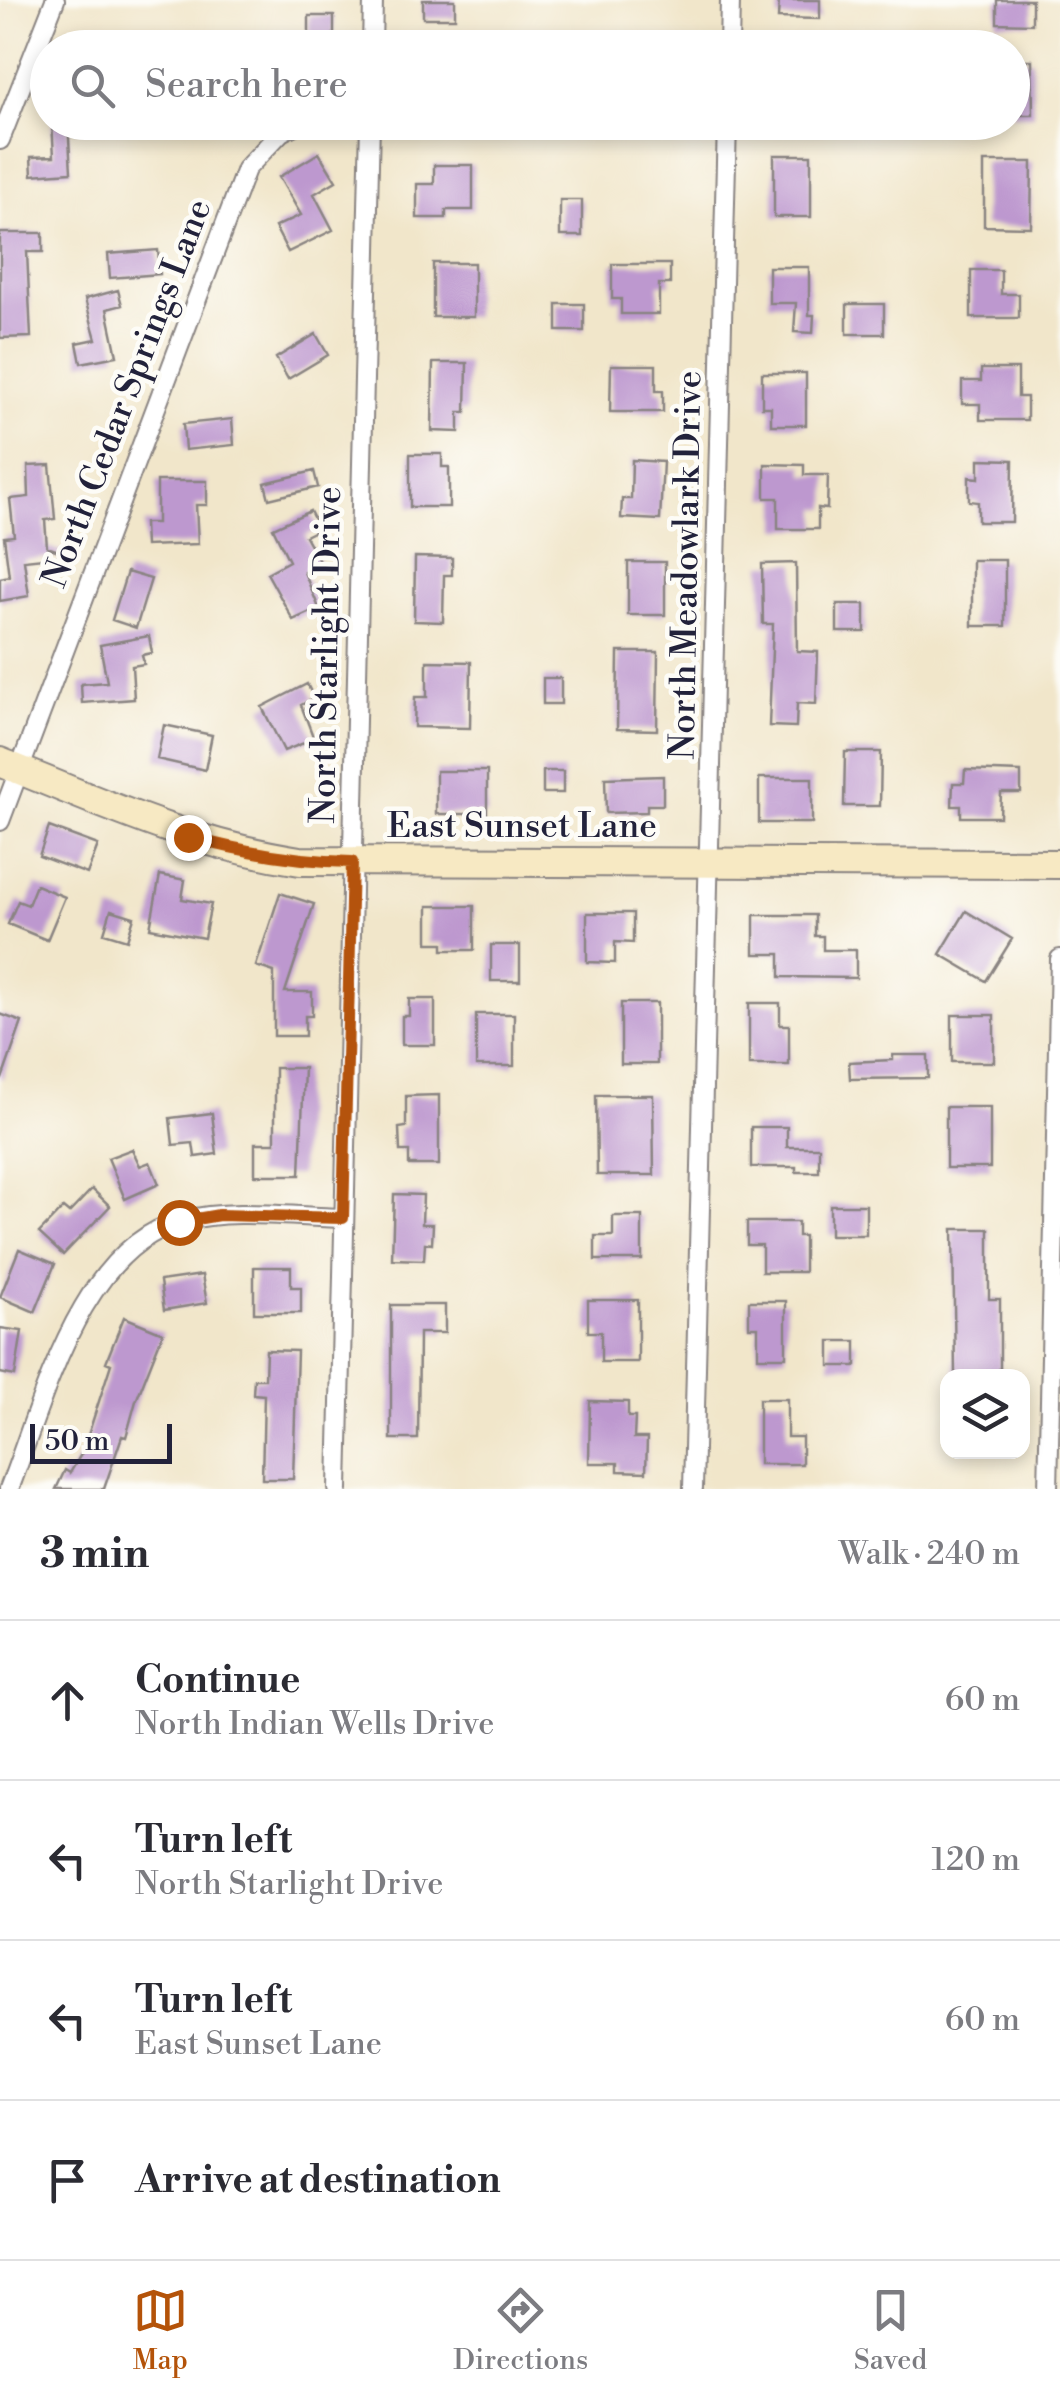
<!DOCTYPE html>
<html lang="en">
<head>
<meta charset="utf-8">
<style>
	:root { --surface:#fff; --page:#f7f7f7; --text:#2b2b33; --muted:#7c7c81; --line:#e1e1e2; --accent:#b45309 }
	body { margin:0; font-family:"Libre Bodoni",serif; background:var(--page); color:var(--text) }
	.controls { position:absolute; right:30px; bottom:30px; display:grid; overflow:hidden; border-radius:20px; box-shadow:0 5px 15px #0003 }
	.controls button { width:90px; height:90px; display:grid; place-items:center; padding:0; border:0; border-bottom:2px solid var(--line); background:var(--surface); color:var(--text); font:50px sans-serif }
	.scale { position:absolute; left:30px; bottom:25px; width:142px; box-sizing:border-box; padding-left:10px; border:5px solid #22223b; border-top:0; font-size:28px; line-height:35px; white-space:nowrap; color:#22223b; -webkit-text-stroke:8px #fdfcf7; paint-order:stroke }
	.stop { position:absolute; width:30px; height:30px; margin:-22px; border:8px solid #b45309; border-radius:50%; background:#fff }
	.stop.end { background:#b45309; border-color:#fff; box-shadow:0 2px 10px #0008 }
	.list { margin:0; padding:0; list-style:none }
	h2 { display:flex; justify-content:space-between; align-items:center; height:130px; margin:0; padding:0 40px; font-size:42px }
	h2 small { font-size:32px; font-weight:400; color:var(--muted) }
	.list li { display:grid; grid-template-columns:65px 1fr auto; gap:30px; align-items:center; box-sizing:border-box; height:160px; padding:0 40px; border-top:2px solid var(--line) }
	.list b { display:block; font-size:38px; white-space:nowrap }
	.list p { margin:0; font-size:32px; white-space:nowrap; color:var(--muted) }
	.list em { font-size:32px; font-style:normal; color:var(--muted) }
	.icon { flex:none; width:55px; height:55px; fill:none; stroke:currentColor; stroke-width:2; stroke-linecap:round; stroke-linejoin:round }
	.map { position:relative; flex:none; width:1060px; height:1489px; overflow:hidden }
	.search { position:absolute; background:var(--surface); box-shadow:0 5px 15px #0003; left:30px; right:30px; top:30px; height:110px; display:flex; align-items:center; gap:25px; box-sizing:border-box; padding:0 35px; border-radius:55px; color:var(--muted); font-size:38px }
	.sheet { height:770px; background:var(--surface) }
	nav { display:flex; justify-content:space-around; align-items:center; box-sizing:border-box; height:140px; border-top:2px solid var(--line); background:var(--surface); font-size:28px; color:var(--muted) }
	nav a { display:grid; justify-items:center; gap:5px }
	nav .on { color:var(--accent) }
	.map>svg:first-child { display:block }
	.building { fill:#bd98cf }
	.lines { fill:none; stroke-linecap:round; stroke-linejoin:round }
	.street-casing { stroke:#8a8482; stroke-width:22 }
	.secondary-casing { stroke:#8a8482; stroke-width:32 }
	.street { stroke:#fff; stroke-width:18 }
	.secondary { stroke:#f7e9c3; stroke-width:28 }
	.route { stroke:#b45309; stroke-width:12 }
	.labels { text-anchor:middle; stroke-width:9; stroke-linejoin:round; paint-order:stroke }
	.street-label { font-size:35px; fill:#22223b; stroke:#fdfcf7 }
</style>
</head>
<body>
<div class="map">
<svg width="1060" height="1489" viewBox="0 0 1060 1489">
	<rect width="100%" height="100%" fill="#fdfcf7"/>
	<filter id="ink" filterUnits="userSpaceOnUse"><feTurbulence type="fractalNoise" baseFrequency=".01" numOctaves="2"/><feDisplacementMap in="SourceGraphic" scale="20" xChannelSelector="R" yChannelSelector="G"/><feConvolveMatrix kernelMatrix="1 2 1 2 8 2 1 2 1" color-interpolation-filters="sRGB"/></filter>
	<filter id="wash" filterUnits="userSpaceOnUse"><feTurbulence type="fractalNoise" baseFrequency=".0048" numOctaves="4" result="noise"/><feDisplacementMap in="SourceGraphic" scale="40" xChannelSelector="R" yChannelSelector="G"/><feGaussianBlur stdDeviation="2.25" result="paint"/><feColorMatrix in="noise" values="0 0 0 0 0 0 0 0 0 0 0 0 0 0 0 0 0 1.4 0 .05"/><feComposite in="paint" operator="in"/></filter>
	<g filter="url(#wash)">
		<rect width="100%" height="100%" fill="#f1e6ca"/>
		<g id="blocks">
			<path class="building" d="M 423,0 L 455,0 L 455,18 L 423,18 Z
				M 779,0 L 820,0 L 820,19 L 778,18 Z
				M 997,0 L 1032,0 L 1032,24 L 997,23 Z
				M 309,16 L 334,16 L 334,48 L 309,48 Z
				M 1012,60 L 1032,60 L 1033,115 L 1012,115 Z
				M 52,122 L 68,122 L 71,172 L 32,175 L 31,157 L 54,156 Z
				M 319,153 L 336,181 L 314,194 L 333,230 L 288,252 L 275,227 L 301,215 L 279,177 Z
				M 774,155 L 811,155 L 811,217 L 774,217 Z
				M 984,162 L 1032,162 L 1031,227 L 984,226 Z
				M 434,165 L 473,165 L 473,210 L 446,210 L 446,218 L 417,218 L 417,184 L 434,184 Z
				M 560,200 L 582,200 L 582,236 L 560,236 Z
				M 0,233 L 43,233 L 43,252 L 27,252 L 31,337 L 0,338 Z
				M 158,250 L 160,274 L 110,278 L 108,254 Z
				M 433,263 L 474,263 L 474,317 L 433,317 Z
				M 612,264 L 670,264 L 670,284 L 659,284 L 659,314 L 621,314 L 621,299 L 612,299 Z
				M 769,267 L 809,267 L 809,315 L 814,315 L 813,333 L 794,332 L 796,303 L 769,303 Z
				M 971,270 L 1001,270 L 1001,294 L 1019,294 L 1019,318 L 971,318 Z
				M 118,290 L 122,305 L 107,309 L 117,356 L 81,363 L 77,343 L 96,339 L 85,299 Z
				M 557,304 L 584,304 L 584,331 L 557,331 Z
				M 847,304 L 884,304 L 884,334 L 847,334 Z
				M 316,334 L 328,355 L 288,379 L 276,358 Z
				M 433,363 L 467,363 L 466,412 L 459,412 L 459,432 L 432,431 Z
				M 611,365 L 656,365 L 656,391 L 663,391 L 663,412 L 610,412 Z
				M 981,369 L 1018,369 L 1018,397 L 1027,397 L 1027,420 L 980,420 L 980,404 L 962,404 L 962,381 L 981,381 Z
				M 762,373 L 806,373 L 806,425 L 771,425 L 771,407 L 762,407 Z
				M 232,419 L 234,445 L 185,450 L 183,424 Z
				M 410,454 L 442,454 L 442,467 L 449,467 L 449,507 L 410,507 Z
				M 979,459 L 1013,460 L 1012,522 L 978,522 L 978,502 L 969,501 L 969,477 L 979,478 Z
				M 632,460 L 663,462 L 660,520 L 621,518 L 622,499 L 631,499 Z
				M 765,464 L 804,465 L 804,475 L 828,475 L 827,509 L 818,508 L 818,529 L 778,529 L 778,498 L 765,498 Z
				M 50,465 L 55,519 L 45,520 L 47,547 L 71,555 L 24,560 L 29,596 L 0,601 L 0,578 L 9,576 L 4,537 L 14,536 L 10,499 L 29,497 L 28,466 Z
				M 314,471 L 318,487 L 269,499 L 265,483 Z
				M 157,481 L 207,481 L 207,505 L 196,505 L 198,544 L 145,546 L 144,523 L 157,523 Z
				M 310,511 L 319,529 L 305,536 L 320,563 L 304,572 L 319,608 L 293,620 L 267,573 L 289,561 L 273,528 Z
				M 415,557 L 452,558 L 452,575 L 444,575 L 443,622 L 414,621 Z
				M 972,560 L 1005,560 L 1005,626 L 972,626 Z
				M 628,562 L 665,562 L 665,615 L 628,615 Z
				M 796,563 L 797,651 L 818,652 L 816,704 L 797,703 L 796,727 L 769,726 L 773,624 L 763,624 L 762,564 Z
				M 127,572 L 151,579 L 136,628 L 112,620 Z
				M 837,604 L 865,604 L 865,632 L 837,632 Z
				M 149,636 L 152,653 L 142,655 L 144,664 L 132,666 L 134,699 L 82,703 L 81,684 L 107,682 L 100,645 Z
				M 618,652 L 658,652 L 657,730 L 617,729 Z
				M 427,661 L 471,662 L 470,728 L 414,727 L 415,697 L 427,697 Z
				M 543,678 L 561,678 L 561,704 L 543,704 Z
				M 307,684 L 314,698 L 301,705 L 314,739 L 284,751 L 262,707 Z
				M 164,725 L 212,735 L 205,770 L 157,759 Z
				M 845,752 L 881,752 L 880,806 L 844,806 Z
				M 965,770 L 1021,772 L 1021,793 L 1001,793 L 1000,817 L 961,817 L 961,806 L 952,806 L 953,783 L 964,783 Z
				M 436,771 L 487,771 L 487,814 L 436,814 Z
				M 543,771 L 563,771 L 563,793 L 543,793 Z
				M 663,776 L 663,805 L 647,805 L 647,812 L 606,813 L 605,778 Z
				M 759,778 L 812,778 L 812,823 L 759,823 Z
				M 49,827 L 98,845 L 87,874 L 39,856 Z
				M 160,875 L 185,880 L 182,899 L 211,904 L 204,938 L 150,928 Z
				M 36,885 L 65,897 L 47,940 L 8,924 L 18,901 L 28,905 Z
				M 280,893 L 314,904 L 285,992 L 312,992 L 312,1016 L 305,1016 L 305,1036 L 274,1036 L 274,972 L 256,966 Z
				M 428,906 L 474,906 L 474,950 L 443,950 L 443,943 L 428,943 Z
				M 111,910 L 134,917 L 127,940 L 104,933 Z
				M 966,911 L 1012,939 L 986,981 L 940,954 Z
				M 587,913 L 633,913 L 633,943 L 615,942 L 615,963 L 587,962 Z
				M 754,915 L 815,915 L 815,936 L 823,936 L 823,950 L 856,950 L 856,978 L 780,977 L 780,954 L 754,954 Z
				M 491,945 L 520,945 L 520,981 L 491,981 Z
				M 409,999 L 435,999 L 435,1045 L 402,1045 L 402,1016 L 409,1016 Z
				M 621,1003 L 657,1003 L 657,1064 L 621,1064 Z
				M 749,1003 L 780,1003 L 780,1025 L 789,1025 L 789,1065 L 749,1065 Z
				M 0,1014 L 22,1022 L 2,1079 L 0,1078 Z
				M 476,1014 L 514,1014 L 514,1066 L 476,1066 Z
				M 952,1015 L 994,1015 L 994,1062 L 952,1062 Z
				M 893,1055 L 928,1055 L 928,1078 L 850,1079 L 849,1062 L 893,1060 Z
				M 275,1068 L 304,1068 L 300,1175 L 255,1175 L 255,1143 L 275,1143 Z
				M 439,1095 L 439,1165 L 409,1165 L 409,1151 L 400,1151 L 399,1128 L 406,1127 L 406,1096 Z
				M 596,1095 L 653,1095 L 654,1175 L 597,1175 Z
				M 946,1107 L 990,1107 L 990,1168 L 946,1168 Z
				M 212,1113 L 217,1154 L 195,1157 L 193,1143 L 173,1145 L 170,1118 Z
				M 751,1127 L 787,1127 L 787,1147 L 819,1147 L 819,1172 L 796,1172 L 796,1167 L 751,1167 Z
				M 132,1149 L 140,1166 L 150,1162 L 159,1184 L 125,1199 L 108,1158 Z
				M 92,1189 L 110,1206 L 63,1255 L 39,1233 L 63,1208 L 69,1213 Z
				M 394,1194 L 423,1195 L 422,1224 L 433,1224 L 432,1244 L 425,1243 L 424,1260 L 392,1259 Z
				M 830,1205 L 866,1205 L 866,1235 L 830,1235 Z
				M 613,1216 L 642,1216 L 642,1260 L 595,1260 L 595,1236 L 613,1236 Z
				M 747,1222 L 798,1222 L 798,1236 L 804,1236 L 804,1272 L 762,1272 L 762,1245 L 747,1245 Z
				M 953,1229 L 989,1229 L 989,1299 L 1000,1299 L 1000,1376 L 955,1376 Z
				M 19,1249 L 55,1264 L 35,1312 L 0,1297 Z
				M 254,1267 L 291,1267 L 291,1287 L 301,1287 L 301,1313 L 254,1313 Z
				M 202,1275 L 207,1303 L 164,1310 L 160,1281 Z
				M 588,1300 L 638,1300 L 638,1362 L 601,1362 L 601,1332 L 588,1332 Z
				M 749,1301 L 786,1301 L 786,1357 L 758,1357 L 758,1327 L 749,1327 Z
				M 391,1305 L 445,1305 L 445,1333 L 419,1333 L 418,1439 L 391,1439 Z
				M 124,1317 L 163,1333 L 136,1401 L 126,1437 L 122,1436 L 104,1489 L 56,1489 L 65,1470 L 70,1473 L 83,1451 L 111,1364 L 106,1362 Z
				M 0,1328 L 22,1331 L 15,1376 L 0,1373 Z
				M 830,1341 L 856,1341 L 856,1366 L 830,1366 Z
				M 266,1350 L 297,1351 L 293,1479 L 262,1479 L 264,1395 L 253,1394 L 254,1379 L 265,1379 Z
				M 759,1399 L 787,1399 L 787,1437 L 802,1437 L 802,1464 L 759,1464 Z
				M 590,1401 L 628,1402 L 628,1417 L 635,1417 L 634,1438 L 647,1438 L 646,1472 L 618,1471 L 618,1463 L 589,1463 Z"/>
		</g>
	</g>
	<g filter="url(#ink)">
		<use href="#blocks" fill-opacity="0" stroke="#8a8482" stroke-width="2.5"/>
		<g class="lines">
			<g class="street-casing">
				<path id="street" d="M 372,48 L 373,0
					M 729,48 L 730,0
					M 0,140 L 55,0
					M 0,821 L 246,169 L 281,132 L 300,122
					M 9,1489 C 43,1402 80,1247 182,1221 C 233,1208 290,1217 343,1218
					M 338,1489 L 370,122
					M 693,1489 L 727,122
					M 1048,1489 L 1060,959"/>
			</g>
			<g class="secondary-casing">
				<path id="secondary" d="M 0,762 C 100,802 192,845 300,861 L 1060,864"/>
			</g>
			<use href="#street" class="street"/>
			<use href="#secondary" class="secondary"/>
		</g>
	</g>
	<g class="lines" filter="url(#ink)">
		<path class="route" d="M 179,1222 L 219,1215 L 343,1218 L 352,862 C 295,861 244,852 188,837"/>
	</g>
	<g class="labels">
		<g class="street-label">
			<text transform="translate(126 393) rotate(-69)" y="12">North Cedar Springs Lane</text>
			<text transform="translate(685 565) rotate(-89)" y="12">North Meadowlark Drive</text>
			<text transform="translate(325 655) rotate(-89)" y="12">North Starlight Drive</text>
			<text x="522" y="837">East Sunset Lane</text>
		</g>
	</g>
</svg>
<div class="controls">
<button><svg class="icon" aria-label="layers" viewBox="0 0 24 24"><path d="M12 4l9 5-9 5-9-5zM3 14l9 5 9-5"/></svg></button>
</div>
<div class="scale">50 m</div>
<div class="stop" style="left:179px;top:1222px"></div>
<div class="stop end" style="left:188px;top:837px"></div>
<div class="search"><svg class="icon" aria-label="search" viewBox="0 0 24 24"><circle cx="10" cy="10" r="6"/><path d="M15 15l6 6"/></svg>Search here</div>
</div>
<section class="sheet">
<h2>3 min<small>Walk · 240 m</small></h2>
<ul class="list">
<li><svg class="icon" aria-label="ahead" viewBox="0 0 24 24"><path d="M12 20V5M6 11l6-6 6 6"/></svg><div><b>Continue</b><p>North Indian Wells Drive</p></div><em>60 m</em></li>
<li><svg class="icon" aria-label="left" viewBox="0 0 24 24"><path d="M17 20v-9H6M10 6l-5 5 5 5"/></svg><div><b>Turn left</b><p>North Starlight Drive</p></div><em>120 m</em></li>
<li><svg class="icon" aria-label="left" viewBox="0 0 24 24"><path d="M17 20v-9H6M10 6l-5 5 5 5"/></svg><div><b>Turn left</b><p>East Sunset Lane</p></div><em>60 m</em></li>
<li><svg class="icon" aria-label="arrive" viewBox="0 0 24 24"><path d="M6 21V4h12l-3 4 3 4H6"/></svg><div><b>Arrive at destination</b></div></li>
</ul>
</section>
<nav>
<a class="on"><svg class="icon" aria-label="map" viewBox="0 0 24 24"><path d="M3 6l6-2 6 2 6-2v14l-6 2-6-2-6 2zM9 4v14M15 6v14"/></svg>Map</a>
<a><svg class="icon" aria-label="directions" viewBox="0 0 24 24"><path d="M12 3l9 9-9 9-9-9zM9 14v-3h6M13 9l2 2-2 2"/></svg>Directions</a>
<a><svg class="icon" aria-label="saved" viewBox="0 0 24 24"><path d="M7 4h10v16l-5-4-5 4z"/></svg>Saved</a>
</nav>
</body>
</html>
